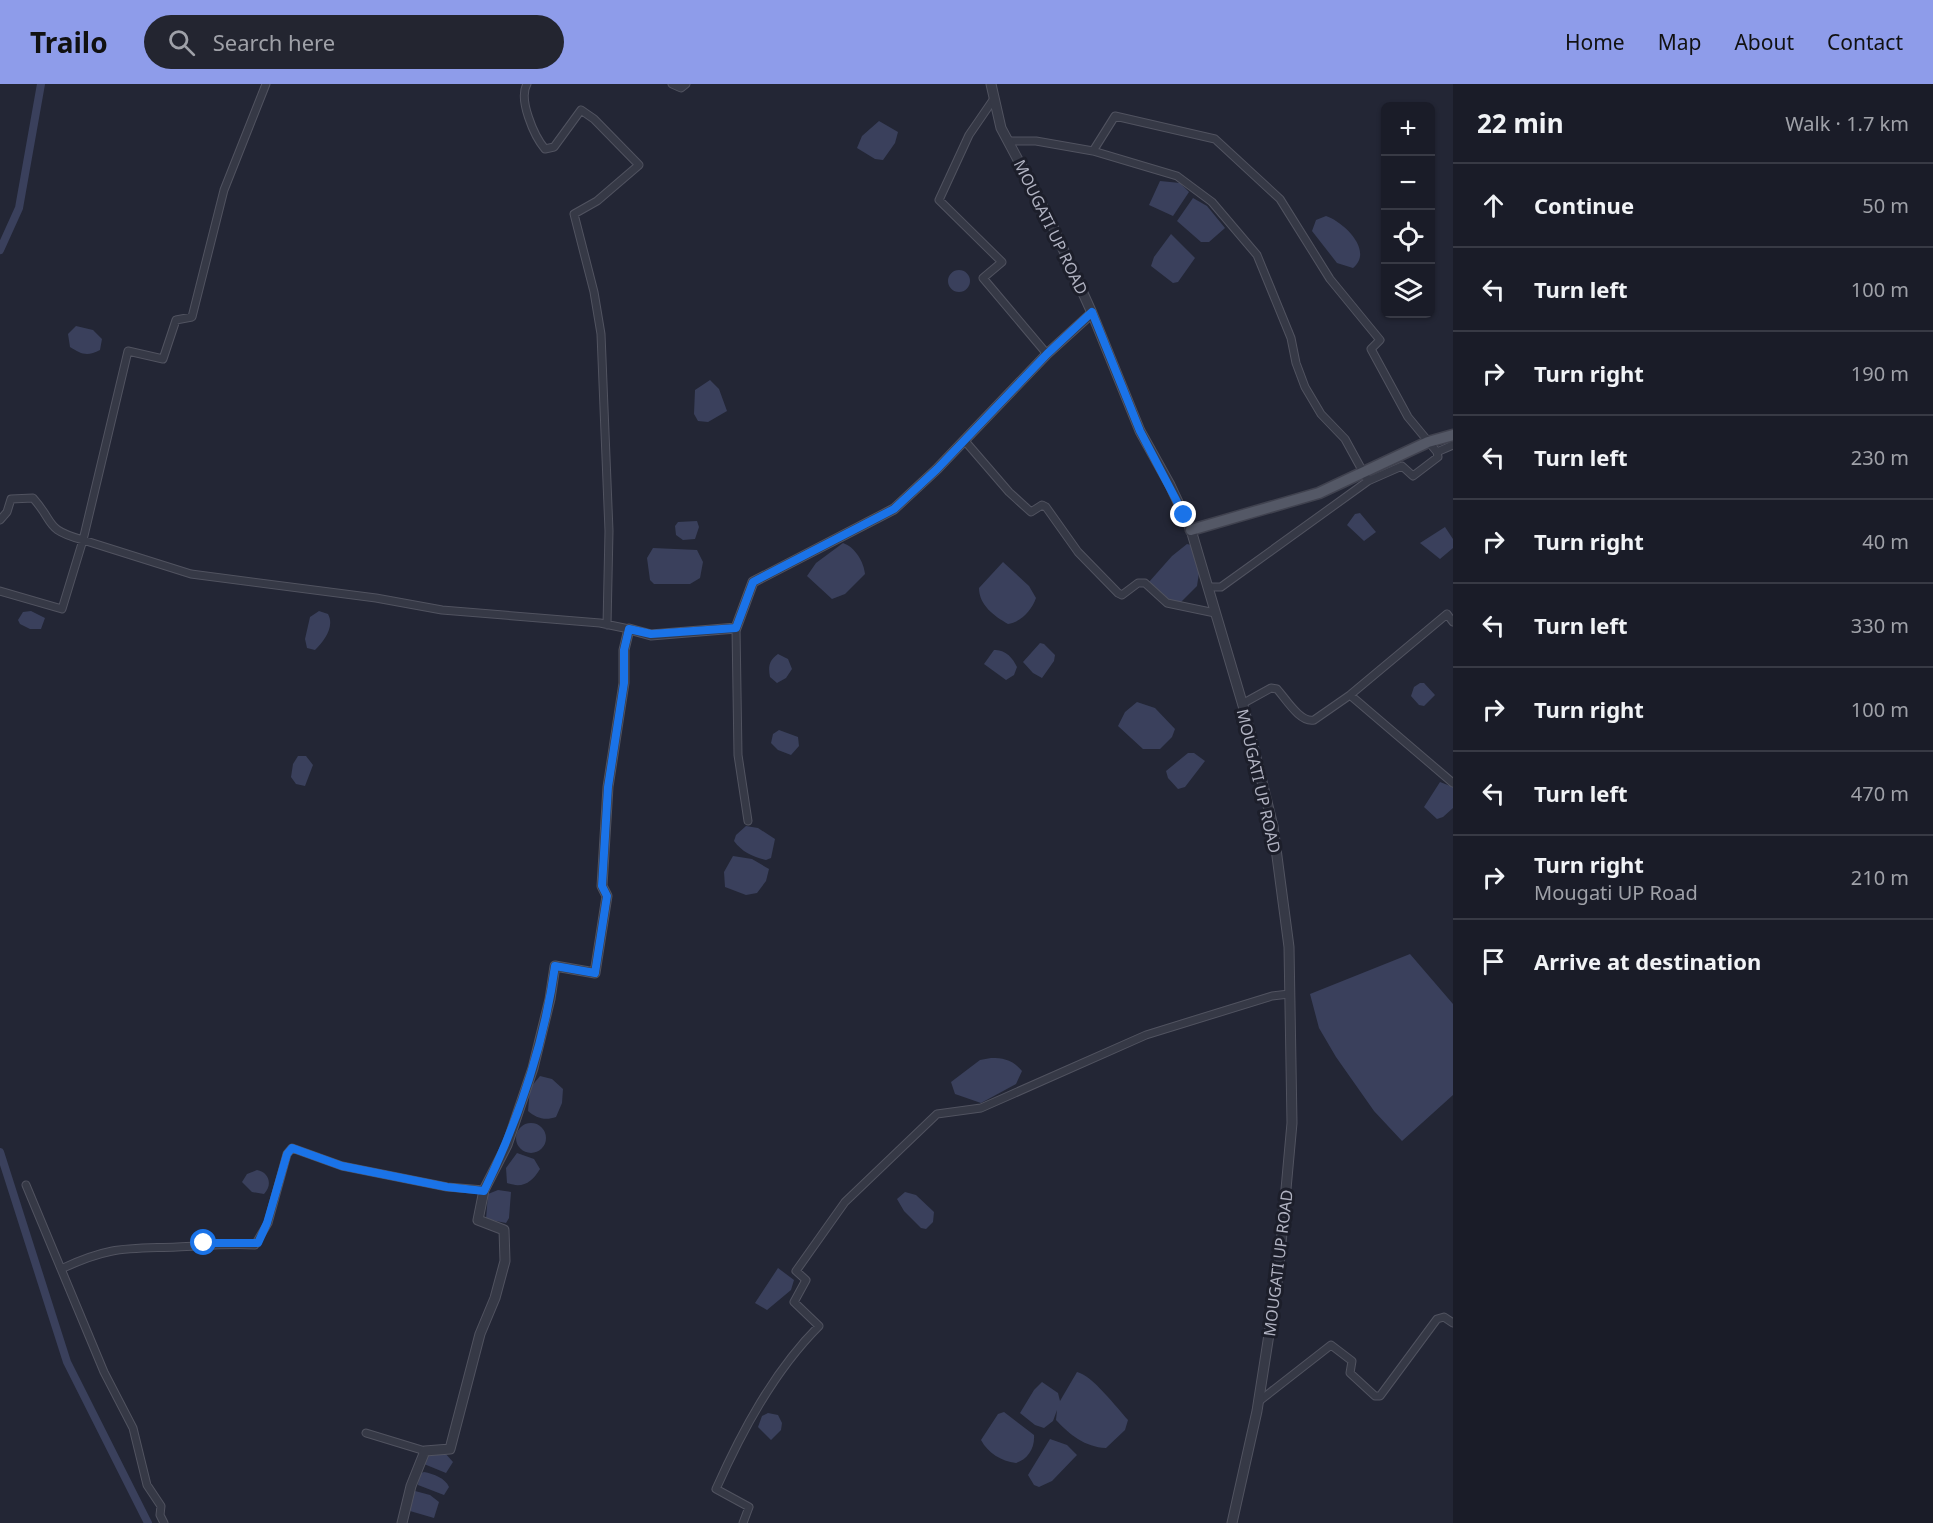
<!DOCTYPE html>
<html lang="en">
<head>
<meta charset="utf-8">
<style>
	:root { --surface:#1a1c28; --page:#232530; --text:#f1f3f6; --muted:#9fa1a8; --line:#383a45; --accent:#8e9cea }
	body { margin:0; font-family:"Noto Sans",sans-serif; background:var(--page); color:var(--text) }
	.controls { position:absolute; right:18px; top:18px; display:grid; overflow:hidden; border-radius:9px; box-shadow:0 2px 4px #0004 }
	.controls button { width:54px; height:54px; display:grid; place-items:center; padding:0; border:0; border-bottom:2px solid var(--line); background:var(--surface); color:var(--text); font:30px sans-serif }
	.stop { position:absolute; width:18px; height:18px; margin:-14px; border:4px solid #1a73e8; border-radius:50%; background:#fff }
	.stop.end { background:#1a73e8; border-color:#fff; box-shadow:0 2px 6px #0008 }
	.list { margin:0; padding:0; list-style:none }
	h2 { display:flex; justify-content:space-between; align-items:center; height:78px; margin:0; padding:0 24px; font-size:26px }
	h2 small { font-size:20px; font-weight:400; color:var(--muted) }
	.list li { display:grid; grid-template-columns:39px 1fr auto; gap:18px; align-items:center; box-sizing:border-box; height:84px; padding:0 24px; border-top:2px solid var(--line) }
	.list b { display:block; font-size:22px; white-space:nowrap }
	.list p { margin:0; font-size:20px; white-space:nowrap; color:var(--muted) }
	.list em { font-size:20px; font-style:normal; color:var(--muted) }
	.icon { flex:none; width:33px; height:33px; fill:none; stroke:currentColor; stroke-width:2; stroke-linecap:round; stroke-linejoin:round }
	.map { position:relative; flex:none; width:1453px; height:1439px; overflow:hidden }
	header { display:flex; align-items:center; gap:36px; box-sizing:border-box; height:84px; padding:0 30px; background:var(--accent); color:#111 }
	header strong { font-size:28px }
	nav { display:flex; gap:33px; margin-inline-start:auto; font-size:21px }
	.search { width:420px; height:54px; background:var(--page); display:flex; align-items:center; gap:15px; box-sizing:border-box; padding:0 21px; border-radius:33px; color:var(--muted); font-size:22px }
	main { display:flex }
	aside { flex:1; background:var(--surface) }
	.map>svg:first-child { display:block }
	.water { fill:#3a405c }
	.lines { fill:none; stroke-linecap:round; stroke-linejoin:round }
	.canal { stroke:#3a405c; stroke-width:8 }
	.minor-casing { stroke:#515360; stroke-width:9 }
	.tertiary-casing { stroke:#515360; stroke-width:11 }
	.primary-casing { stroke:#40424f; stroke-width:13 }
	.minor { stroke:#363946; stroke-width:7 }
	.tertiary { stroke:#363946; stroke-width:9 }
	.primary { stroke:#545866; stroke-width:10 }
	.route { stroke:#1a73e8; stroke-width:8 }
	.labels { text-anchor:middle; stroke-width:6; stroke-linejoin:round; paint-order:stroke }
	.street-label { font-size:16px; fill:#b1b3c2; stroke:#1c1e2a }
</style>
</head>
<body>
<header>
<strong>Trailo</strong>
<div class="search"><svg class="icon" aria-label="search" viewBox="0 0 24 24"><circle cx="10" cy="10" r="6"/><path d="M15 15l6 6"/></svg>Search here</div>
<nav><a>Home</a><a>Map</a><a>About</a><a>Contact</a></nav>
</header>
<main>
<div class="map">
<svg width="1453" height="1439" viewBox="0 0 1453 1439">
	<rect width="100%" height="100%" fill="#232635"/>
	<path class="water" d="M 879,37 L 898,48 L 895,59 L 883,76 L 875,75 L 857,64 L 862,52 Z
		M 1160,97 L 1180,99 L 1189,108 L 1173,132 L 1149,121 Z
		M 1193,114 L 1207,122 L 1225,144 L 1209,158 L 1201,158 L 1177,137 Z
		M 1326,132 C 1344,138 1374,167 1353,184 L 1337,179 L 1312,147 L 1316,136 Z
		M 1171,150 L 1195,174 L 1178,198 L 1173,199 L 1151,182 L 1154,173 Z
		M948 197a11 11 0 1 1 22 0a11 11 0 1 1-22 0Z
		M 76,242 L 93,246 L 102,255 L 100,266 C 87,273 81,270 70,263 L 68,250 Z
		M 710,296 L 719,305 L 727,327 L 708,338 L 698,337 L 694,330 L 695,306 Z
		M 1360,429 L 1376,448 L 1364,457 L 1347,441 L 1355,430 Z
		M 697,437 L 699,443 L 695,455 L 683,456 L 676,451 L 675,442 L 678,438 Z
		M 1445,443 L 1453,455 L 1453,464 L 1440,475 L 1420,459 Z
		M 843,459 C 855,463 864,478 865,490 L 845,510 L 832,515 L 807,492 L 816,479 Z
		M 1187,460 L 1191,461 L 1199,489 L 1197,502 L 1181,518 L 1168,518 L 1149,498 L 1172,472 Z
		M 653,464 L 697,466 L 703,478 L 700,494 L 690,500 L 654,500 L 650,496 L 647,474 Z
		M 1003,478 L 1029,502 L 1036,514 C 1032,526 1021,538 1008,540 C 994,532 979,521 979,504 Z
		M 31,527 L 45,534 L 41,545 L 30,545 L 20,540 L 18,536 L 23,528 Z
		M 319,527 L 328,530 C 335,543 324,557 315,566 L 307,564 L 305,555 L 310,533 Z
		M 1040,559 L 1044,560 L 1055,571 L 1054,577 L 1042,594 L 1033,589 L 1023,578 Z
		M 994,566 C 1005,565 1013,574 1017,583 L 1014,591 L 1006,596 L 984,580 Z
		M 778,570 L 788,575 L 792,585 L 786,594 L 777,599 L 770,593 C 768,583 769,576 778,570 Z
		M 1420,599 L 1424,599 L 1435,611 L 1424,622 L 1419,621 L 1411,612 L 1414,603 Z
		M 1137,618 L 1155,624 L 1175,645 L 1172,653 L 1160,665 L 1143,665 L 1118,642 L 1125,628 Z
		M 779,646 L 798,653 L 799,662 L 791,671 L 778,666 L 771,659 L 773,650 Z
		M 1188,669 L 1194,669 L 1205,677 L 1185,703 L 1178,705 L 1168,694 L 1166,687 Z
		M 298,672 L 306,672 L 313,681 L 305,702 L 296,700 L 291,693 L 293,680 Z
		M 1440,698 L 1453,703 L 1453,724 L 1443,733 L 1437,735 L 1424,723 Z
		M 746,742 L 758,744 L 775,755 L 771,774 L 766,776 C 753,773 742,768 734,757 L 736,751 Z
		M 733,772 L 752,775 L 769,785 L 766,797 L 757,809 L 746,811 L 725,803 L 724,788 Z
		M 1410,870 L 1453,920 L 1453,1011 L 1402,1057 L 1374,1027 L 1336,973 L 1319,944 L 1310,910 Z
		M 991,974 C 1004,974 1013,976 1022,987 L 1016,1000 L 981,1019 L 955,1010 L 951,998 L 980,976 Z
		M 540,992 L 552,995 L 563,1005 L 562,1019 L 556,1033 C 545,1037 536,1034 528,1027 L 530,1004 Z
		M516 1054a15 15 0 1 1 30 0a15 15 0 1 1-30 0Z
		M 517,1069 L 534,1075 L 540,1085 C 532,1098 523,1105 507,1099 L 506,1084 Z
		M 257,1086 C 269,1088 273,1101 264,1110 L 252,1108 L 242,1098 L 247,1090 Z
		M 498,1106 L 511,1108 L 509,1134 L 506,1139 L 486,1135 L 488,1110 Z
		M 905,1108 L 916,1111 L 934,1128 L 933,1138 L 926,1145 L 921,1144 L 904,1127 L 897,1115 Z
		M 778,1184 L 794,1196 L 791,1206 L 767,1226 L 755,1219 Z
		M 1077,1288 C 1092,1291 1117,1324 1128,1336 L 1125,1346 L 1106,1364 C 1085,1363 1070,1351 1056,1336 L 1057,1326 L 1053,1337 L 1044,1344 L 1035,1341 L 1020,1329 L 1034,1306 L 1042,1298 L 1058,1309 L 1060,1317 Z
		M 1004,1328 L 1034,1351 C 1035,1364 1028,1375 1016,1379 C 1001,1377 988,1369 981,1356 L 998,1330 Z
		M 768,1329 L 778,1331 L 782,1339 L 781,1346 L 771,1356 L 758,1343 L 762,1332 Z
		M 1050,1355 L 1067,1361 L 1077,1371 L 1052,1397 L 1039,1403 L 1034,1401 L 1028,1391 Z
		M 445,1369 L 453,1378 L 446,1389 L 424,1380 L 427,1371 Z
		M 424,1388 C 434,1390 445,1394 449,1403 L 444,1411 L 418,1401 L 419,1390 Z
		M 415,1407 L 430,1411 L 439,1418 L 434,1434 L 410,1427 L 413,1408 Z"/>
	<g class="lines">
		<path class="canal" d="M 0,166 L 19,124 L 41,0
			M 0,1068 L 67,1278 L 148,1439"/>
		<g class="minor-casing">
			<path id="minor" d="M 527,0 C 518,15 534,52 545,65 L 554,63 L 581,26 L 594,35 L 639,81 L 597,117 L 574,130 L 594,208 L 601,250 L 609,447 L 607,541
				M 672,0 L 681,4 L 686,0
				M 993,16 L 969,51 L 939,116 L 1002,178 L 983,194 L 1047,270
				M 1010,57 L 1036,57 L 1093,67 L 1177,92 L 1212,118 L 1257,171 L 1291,254 L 1296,279 L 1305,303 L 1321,330 L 1345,355 L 1368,397 L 1221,503 L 1208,503
				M 1093,67 L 1115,32 L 1215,55 L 1280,115 L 1330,195 L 1380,256 L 1371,265 L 1408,333 L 1437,368 L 1453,361
				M 965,357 L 1009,408 L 1031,428 L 1042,421 L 1046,423 L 1078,468 L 1118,509 L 1122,511 L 1138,499 L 1145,499 L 1167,519 L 1215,529
				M 1368,397 L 1402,382 L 1413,392 L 1438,373 L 1437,368
				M 0,436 L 7,428 L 11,415 L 33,414 C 56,440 44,445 83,456 L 128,267 L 163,275 L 176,236 L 192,233 L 224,106 L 266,0
				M 0,507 L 62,525 L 83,456 L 191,490 L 376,514 L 442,526 L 600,539 L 629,545
				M 736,544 L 738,671 L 748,737
				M 1350,611 L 1453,699
				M 1242,620 L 1271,604 L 1277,605 C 1286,615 1300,639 1314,636 L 1350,611 L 1447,530 L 1453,538
				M 26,1101 L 104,1288 L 133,1344 L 147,1401 L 161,1422 L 160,1431 L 164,1439
				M 61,1185 C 110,1162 125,1165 177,1163 C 203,1162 228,1159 255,1161 L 268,1139 L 287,1070 L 292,1064 L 342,1082 L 447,1103 L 484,1106
				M 1258,1318 L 1331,1261 L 1352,1277 L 1350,1289 L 1375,1312 L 1380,1312 L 1437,1235 L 1444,1233 L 1453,1239
				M 366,1349 L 425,1367
				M 743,1439 L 749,1423 L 716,1405 C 742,1347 774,1287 819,1242 L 794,1218 L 806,1196 L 796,1187 L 845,1118 L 937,1030 L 981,1024 L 1146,951 L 1272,912 L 1289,910"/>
		</g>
		<g class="tertiary-casing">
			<path id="tertiary" d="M 991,0 L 1001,44 L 1050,136 L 1092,229 L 1140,347 L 1170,401 L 1191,446 L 1244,625 L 1273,742 L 1289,863 L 1292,1039 L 1278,1193 L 1257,1327 L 1232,1439
				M 402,1439 L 411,1402 L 425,1367 L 450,1365 L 480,1250 L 495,1214 L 505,1177 L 504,1146 L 478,1136 L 484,1106 L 507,1061 L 533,984 L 550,915 L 555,882 L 595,889 L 607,812 L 602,802 L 608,703 L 624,599 L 624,566 L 629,545 L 651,551 L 736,544 L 753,498 L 894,425 L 937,385 L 1047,270 L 1092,229"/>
		</g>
		<g class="primary-casing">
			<path id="primary" d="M 1191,446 L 1319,409 L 1428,358 L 1453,351"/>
		</g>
		<use href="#minor" class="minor"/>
		<use href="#tertiary" class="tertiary"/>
		<use href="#primary" class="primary"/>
	</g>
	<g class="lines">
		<path class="route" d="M 204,1159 L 258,1159 L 267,1139 L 287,1070 L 292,1064 L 342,1082 L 447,1103 L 484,1107 C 519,1035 544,961 555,882 L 595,889 L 607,812 L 602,802 L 608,703 L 624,599 L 624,566 L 629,545 L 651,550 L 736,544 L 753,498 L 894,425 L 937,385 L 1047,270 L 1092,228 L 1140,347 L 1184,431"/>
	</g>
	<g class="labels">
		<g class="street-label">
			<text transform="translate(1051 143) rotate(64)" y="6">MOUGATI UP ROAD</text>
			<text transform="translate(1259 697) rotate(77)" y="6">MOUGATI UP ROAD</text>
			<text transform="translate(1278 1179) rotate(-83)" y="6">MOUGATI UP ROAD</text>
		</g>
	</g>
</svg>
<div class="controls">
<button>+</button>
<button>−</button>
<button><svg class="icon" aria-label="locate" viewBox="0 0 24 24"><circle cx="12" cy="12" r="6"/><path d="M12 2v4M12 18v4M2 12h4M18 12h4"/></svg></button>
<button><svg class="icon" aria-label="layers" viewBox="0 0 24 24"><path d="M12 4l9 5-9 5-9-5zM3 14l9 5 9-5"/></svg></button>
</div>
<div class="stop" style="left:204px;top:1159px"></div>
<div class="stop end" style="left:1184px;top:431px"></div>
</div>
<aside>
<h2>22 min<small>Walk · 1.7 km</small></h2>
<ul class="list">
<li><svg class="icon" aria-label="ahead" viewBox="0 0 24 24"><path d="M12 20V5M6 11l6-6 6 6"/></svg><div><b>Continue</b></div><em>50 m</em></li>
<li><svg class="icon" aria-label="left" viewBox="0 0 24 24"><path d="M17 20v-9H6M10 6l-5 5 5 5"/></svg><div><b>Turn left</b></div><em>100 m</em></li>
<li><svg class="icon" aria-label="right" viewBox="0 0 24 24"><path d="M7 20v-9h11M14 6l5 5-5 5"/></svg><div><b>Turn right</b></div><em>190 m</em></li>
<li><svg class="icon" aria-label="left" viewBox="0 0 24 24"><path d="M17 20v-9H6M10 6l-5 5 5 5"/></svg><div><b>Turn left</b></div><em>230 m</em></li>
<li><svg class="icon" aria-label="right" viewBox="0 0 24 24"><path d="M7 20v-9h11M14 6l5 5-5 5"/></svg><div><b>Turn right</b></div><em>40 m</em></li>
<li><svg class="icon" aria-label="left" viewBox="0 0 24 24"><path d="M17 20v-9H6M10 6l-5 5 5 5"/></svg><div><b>Turn left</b></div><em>330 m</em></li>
<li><svg class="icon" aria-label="right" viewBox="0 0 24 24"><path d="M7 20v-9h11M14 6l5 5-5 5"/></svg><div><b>Turn right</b></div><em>100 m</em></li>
<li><svg class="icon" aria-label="left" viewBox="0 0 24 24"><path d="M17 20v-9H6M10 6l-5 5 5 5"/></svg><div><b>Turn left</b></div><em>470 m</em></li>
<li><svg class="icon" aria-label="right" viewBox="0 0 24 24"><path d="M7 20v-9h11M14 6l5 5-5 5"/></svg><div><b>Turn right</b><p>Mougati UP Road</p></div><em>210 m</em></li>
<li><svg class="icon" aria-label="arrive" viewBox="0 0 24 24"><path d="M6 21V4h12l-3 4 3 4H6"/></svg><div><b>Arrive at destination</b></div></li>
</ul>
</aside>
</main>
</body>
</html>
